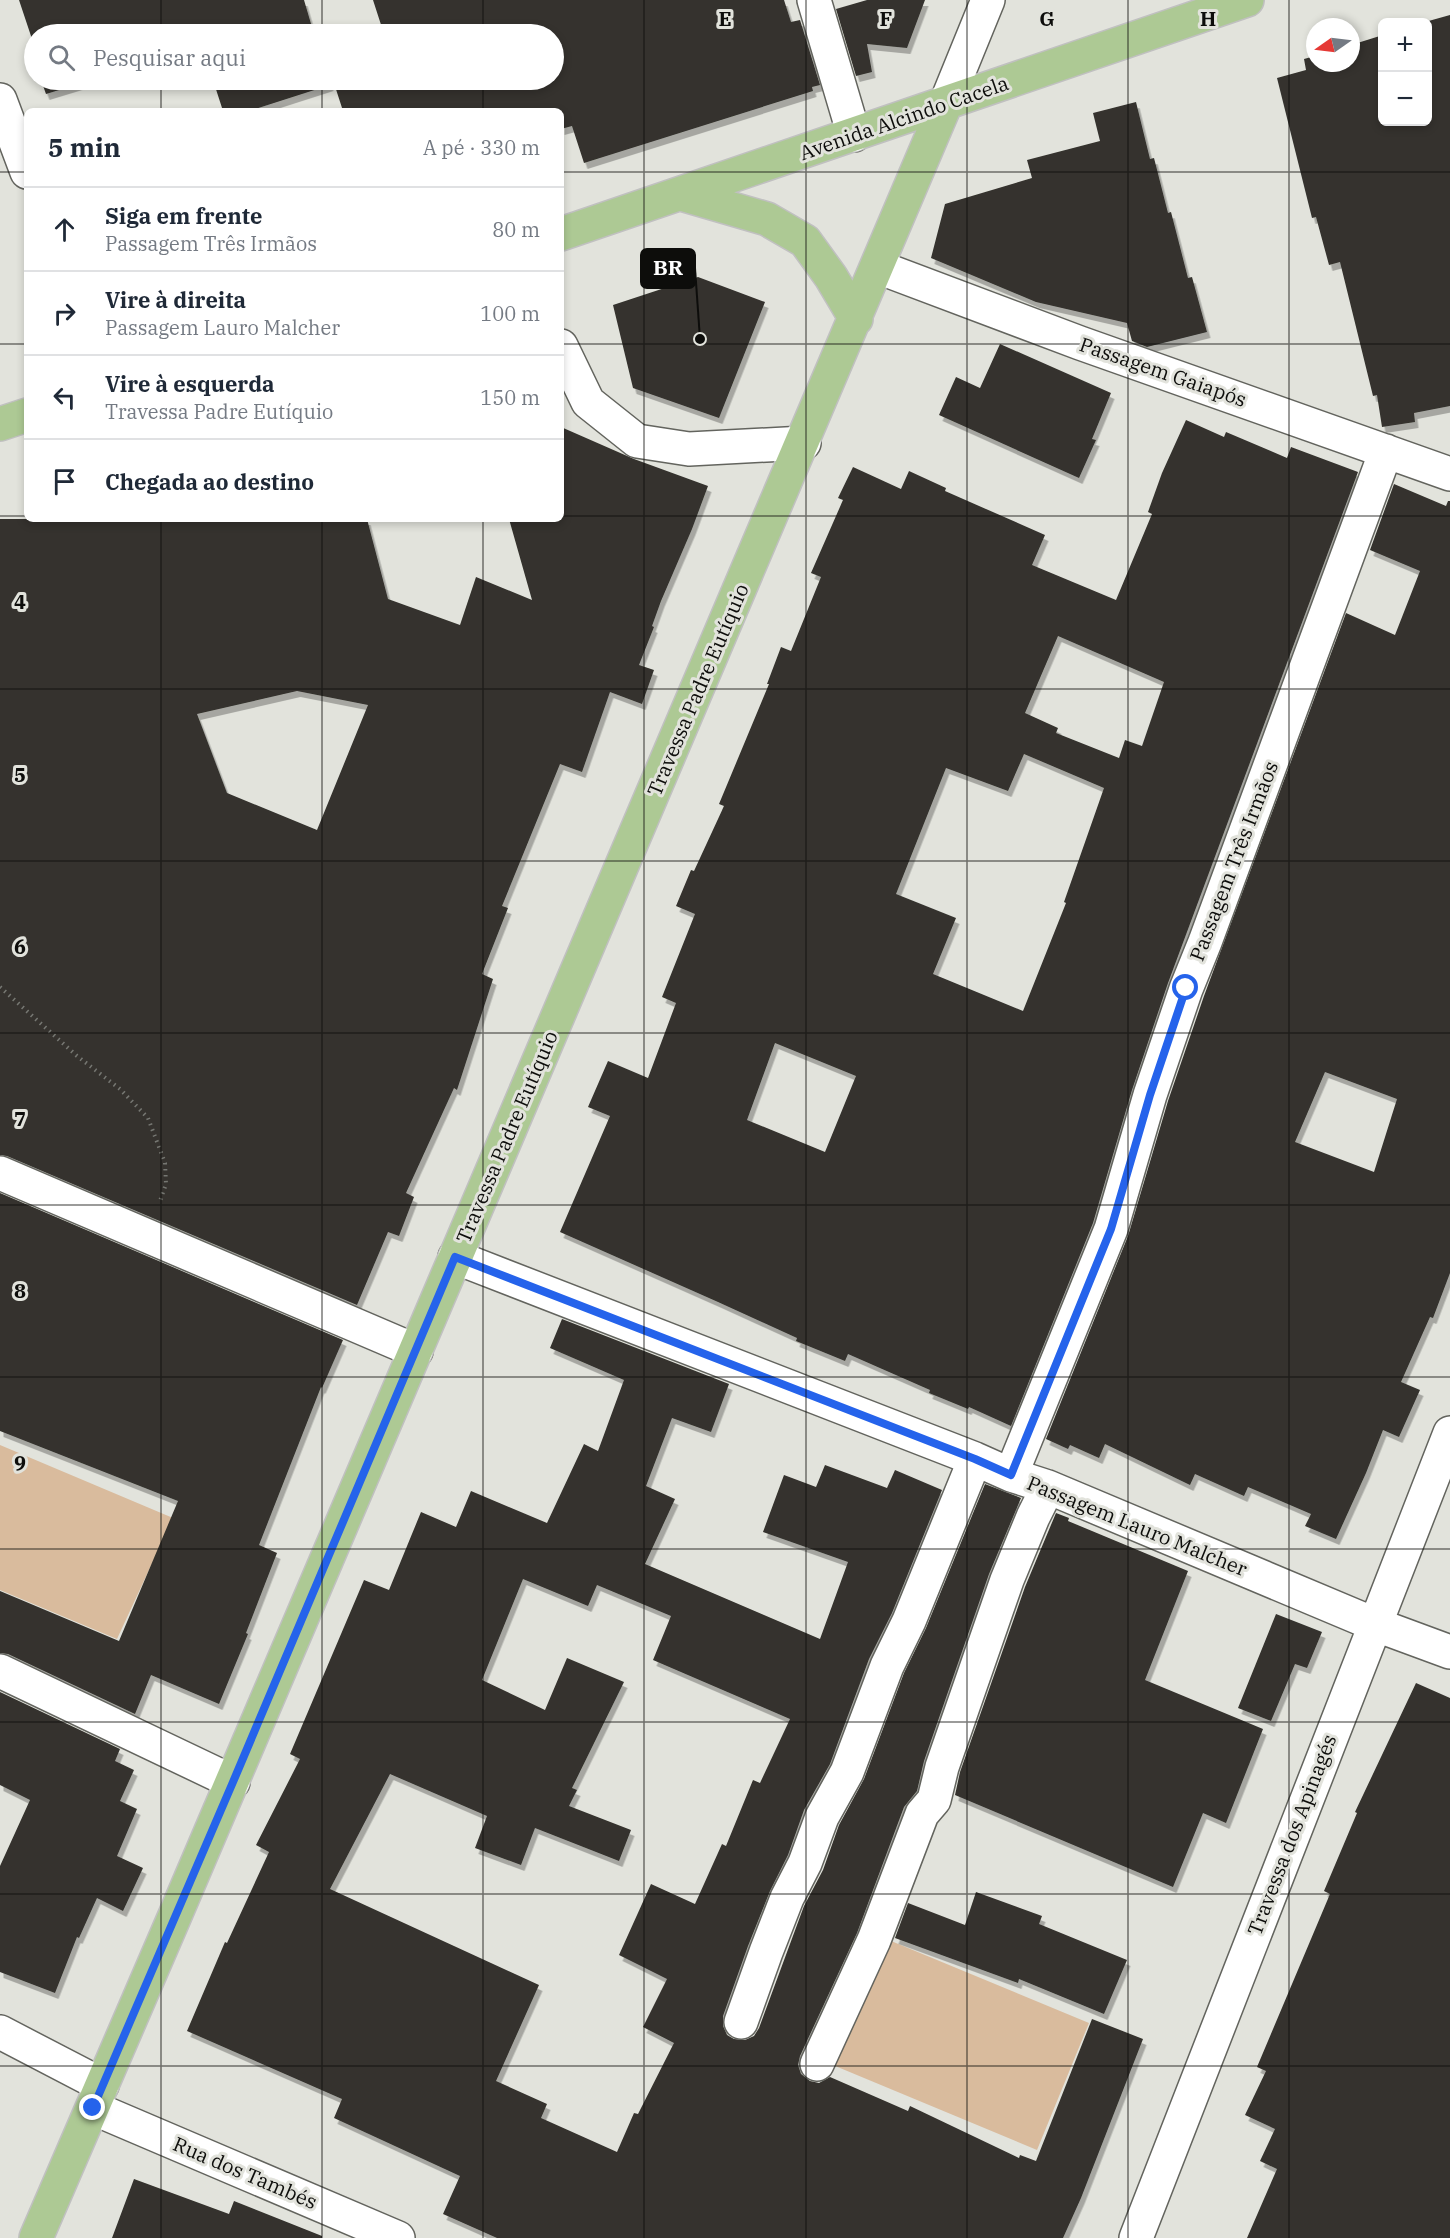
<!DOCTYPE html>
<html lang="pt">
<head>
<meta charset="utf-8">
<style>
	:root { --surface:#fff; --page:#f6f6f7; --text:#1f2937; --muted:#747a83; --line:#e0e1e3 }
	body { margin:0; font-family:"IBM Plex Serif",serif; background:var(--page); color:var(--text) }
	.controls { position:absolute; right:18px; top:18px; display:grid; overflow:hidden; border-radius:9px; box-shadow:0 3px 9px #0003 }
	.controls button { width:54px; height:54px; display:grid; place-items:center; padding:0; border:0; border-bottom:2px solid var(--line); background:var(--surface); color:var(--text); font:30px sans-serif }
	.compass { position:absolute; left:1306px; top:18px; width:54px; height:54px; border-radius:50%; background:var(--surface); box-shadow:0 3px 9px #0003; rotate:256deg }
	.stop { position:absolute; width:18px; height:18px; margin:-14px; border:4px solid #2563eb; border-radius:50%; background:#fff }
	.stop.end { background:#2563eb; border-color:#fff; box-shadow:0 2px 6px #0008 }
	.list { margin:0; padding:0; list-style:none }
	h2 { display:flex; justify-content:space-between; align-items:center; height:78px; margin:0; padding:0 24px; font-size:26px }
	h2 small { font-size:20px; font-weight:400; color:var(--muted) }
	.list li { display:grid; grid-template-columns:39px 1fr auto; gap:18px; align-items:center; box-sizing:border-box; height:84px; padding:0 24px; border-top:2px solid var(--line) }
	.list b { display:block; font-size:22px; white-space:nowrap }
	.list p { margin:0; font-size:20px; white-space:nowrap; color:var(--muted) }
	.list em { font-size:20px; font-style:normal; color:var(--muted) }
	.icon { flex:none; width:33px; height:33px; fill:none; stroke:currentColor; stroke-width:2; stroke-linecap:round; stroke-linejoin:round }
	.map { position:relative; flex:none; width:1450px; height:2238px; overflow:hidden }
	.search { position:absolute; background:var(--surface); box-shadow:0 3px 9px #0003; left:24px; top:24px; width:540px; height:66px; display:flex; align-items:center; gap:15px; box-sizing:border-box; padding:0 21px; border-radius:33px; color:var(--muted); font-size:22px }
	.panel { position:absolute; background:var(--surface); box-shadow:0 3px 9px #0003; left:24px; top:108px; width:540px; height:414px; border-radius:9px }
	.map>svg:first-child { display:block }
	.green { fill:#d9bb9d }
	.building { fill:#34322d; fill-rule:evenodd; filter:url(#shadow) }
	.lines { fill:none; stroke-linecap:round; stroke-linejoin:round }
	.minor-casing { stroke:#63645e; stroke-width:36 }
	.major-casing { stroke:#c0c0c0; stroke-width:36 }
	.path { stroke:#767772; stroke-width:4; stroke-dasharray:1.5 4.5; stroke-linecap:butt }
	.minor { stroke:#fff; stroke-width:33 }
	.major { stroke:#adc994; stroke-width:33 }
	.route { stroke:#2563eb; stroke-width:8 }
	.grid { fill:none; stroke:#0d0d0b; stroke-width:1.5; stroke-opacity:0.55 }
	.labels { text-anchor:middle; stroke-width:6; stroke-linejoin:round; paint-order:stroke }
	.street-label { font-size:20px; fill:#0d0d0b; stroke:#e2e3dc }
	.grid-label { font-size:20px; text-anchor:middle; font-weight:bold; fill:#0d0d0b; stroke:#e2e3dc; stroke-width:6; stroke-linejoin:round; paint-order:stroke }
	.leader { fill:none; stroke:#0d0d0b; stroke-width:2 }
	.callout-dot { fill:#0d0d0b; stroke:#e2e3dc; stroke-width:2 }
	.callout { fill:#0d0d0b; stroke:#0d0d0b; stroke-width:2 }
	.callout-label { font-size:21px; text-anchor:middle; font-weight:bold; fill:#fff }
</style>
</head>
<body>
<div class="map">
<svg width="1450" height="2238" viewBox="0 0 1450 2238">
	<defs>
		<filter id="shadow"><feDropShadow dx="3.5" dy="6" stdDeviation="0" flood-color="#0004"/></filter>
	</defs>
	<rect width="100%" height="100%" fill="#e2e3dc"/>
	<path class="green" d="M 0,1445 L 173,1518 L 117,1639 L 0,1590 Z
		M 879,1936 L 1089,2023 L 1037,2150 L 828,2063 Z"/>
	<path class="building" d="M 19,0 L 304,0 L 314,34 L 34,34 L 34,59 L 29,43 L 33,42 Z
		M 373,0 L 784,0 L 791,22 L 800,20 L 820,85 L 812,87 L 813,91 L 584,163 L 572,126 L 561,129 L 561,111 L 343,111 L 333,80 L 554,80 L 554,34 L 384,34 Z
		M 867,0 L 925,0 L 907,48 L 867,44 L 872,72 L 856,76 L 836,9 Z
		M 1450,15 L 1450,406 L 1414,413 L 1415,422 L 1382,427 L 1377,395 L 1373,396 L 1340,262 L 1329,265 L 1316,217 L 1312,218 L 1277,78 L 1306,70 L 1304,59 L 1315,56 L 1315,63 L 1351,63 L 1351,45 L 1383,35 L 1383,122 L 1428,122 L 1428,22 L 1425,22 Z
		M 41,80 L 92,80 L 46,94 Z
		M 213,80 L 328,80 L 330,85 L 249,111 L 223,111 Z
		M 1136,102 L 1150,159 L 1154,158 L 1168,213 L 1171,212 L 1188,278 L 1192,277 L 1207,332 L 1147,347 L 1132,341 L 1127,323 L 1036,302 L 931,258 L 945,204 L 1032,178 L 1027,160 L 1100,141 L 1093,113 Z
		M 698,277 L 765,302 L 719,418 L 633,388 L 613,305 Z
		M 1000,344 L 1111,393 L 1092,439 L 1096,440 L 1079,478 L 939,415 L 956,377 L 980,388 Z
		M 1186,420 L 1224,437 L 1226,432 L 1287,458 L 1291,447 L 1358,472 L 1168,983 L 1132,1090 L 1093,1223 L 1011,1426 L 969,1407 L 968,1409 L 929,1393 L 930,1390 L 848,1354 L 845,1361 L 796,1341 L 797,1338 L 718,1302 L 560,1232 L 610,1116 L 588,1107 L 608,1061 L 648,1078 L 676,1003 L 662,997 L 695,914 L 676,906 L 691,870 L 694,871 L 724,806 L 719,804 L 769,684 L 767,684 L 781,647 L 791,651 L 821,577 L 811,573 L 843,500 L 838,498 L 853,467 L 901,489 L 909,471 L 946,488 L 945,491 L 1045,535 L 1032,565 L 1116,600 L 1152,514 L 1148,512 L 1162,473 ZM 1058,636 L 1164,682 L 1142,746 L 1125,740 L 1119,758 L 1056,733 L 1058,728 L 1025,713 ZM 1024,754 L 1104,788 L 1064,902 L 1066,903 L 1023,1011 L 933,974 L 956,918 L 896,894 L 946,768 L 1008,791 ZM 775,1043 L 856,1076 L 825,1152 L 747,1120 Z
		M 561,427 L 634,459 L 708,486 L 692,529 L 661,601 L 652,626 L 654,627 L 639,665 L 654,670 L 642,704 L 610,692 L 582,772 L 560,764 L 502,906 L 508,908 L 482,974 L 493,979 L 457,1090 L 454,1088 L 406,1193 L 414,1197 L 399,1236 L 388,1232 L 357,1305 L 7,1156 L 0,1155 L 0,519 L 367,519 L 388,599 L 460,625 L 476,577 L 532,600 L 509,519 L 561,519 ZM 297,691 L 368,705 L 317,830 L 227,793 L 197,714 Z
		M 1394,484 L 1446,506 L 1448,501 L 1450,501 L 1450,1273 L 1433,1318 L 1430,1317 L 1401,1382 L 1420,1390 L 1399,1437 L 1383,1430 L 1366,1473 L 1336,1539 L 1305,1526 L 1311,1514 L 1248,1487 L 1244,1496 L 1195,1474 L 1190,1485 L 1105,1444 L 1099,1458 L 1070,1445 L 1068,1449 L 1046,1439 L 1128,1236 L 1168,1101 L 1204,996 L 1346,613 L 1395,635 L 1420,571 L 1370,550 ZM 1325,1072 L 1397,1099 L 1374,1172 L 1295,1142 Z
		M 0,1193 L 343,1340 L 322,1388 L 321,1387 L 259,1545 L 277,1553 L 246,1633 L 248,1634 L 219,1704 L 151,1675 L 135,1714 L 8,1654 L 0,1653 L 0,1591 L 119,1641 L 178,1501 L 0,1431 Z
		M 562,1319 L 729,1384 L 711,1432 L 672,1418 L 646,1486 L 675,1499 L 645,1564 L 820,1639 L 848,1562 L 763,1532 L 784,1475 L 816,1487 L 825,1465 L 887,1488 L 895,1470 L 942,1490 L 892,1613 L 869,1659 L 830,1764 L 804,1810 L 788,1855 L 770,1891 L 748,1946 L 723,2016 L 723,2026 L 727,2035 L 734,2039 L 745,2040 L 754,2036 L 759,2028 L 804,1906 L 823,1870 L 839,1825 L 864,1779 L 904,1673 L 926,1628 L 985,1484 L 1021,1498 L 989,1574 L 924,1761 L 917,1791 L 904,1807 L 857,1933 L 800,2056 L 798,2065 L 801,2074 L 810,2081 L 819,2083 L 830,2077 L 908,2111 L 910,2106 L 1019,2158 L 1020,2155 L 1036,2161 L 1092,2019 L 1143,2039 L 1081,2198 L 1063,2238 L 497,2238 L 443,2214 L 460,2176 L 334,2118 L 342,2099 L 187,2031 L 225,1942 L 227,1943 L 269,1852 L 256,1845 L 300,1759 L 290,1754 L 364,1580 L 389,1590 L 421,1512 L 456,1527 L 471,1491 L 547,1523 L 584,1444 L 598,1451 L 624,1380 L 550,1348 ZM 523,1579 L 588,1606 L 597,1585 L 671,1616 L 653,1660 L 790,1719 L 760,1783 L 753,1780 L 726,1846 L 722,1844 L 695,1904 L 651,1884 L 619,1955 L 667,1979 L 643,2027 L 674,2043 L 638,2114 L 634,2113 L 617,2152 L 541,2118 L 547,2104 L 496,2081 L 539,1985 L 330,1889 L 390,1774 L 487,1816 L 475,1848 L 521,1865 L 535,1828 L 619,1861 L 631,1830 L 569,1806 L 577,1790 L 572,1788 L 624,1682 L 567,1658 L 545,1710 L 482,1680 Z
		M 1056,1513 L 1069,1518 L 1068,1521 L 1188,1571 L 1145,1680 L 1263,1729 L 1226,1823 L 1203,1813 L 1173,1887 L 955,1795 L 960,1772 L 1025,1587 Z
		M 1276,1614 L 1322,1632 L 1307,1668 L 1295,1664 L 1271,1721 L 1238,1708 Z
		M 1416,1683 L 1450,1698 L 1450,2238 L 1247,2238 L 1277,2169 L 1260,2161 L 1275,2129 L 1245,2115 L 1266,2071 L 1257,2067 L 1330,1894 L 1324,1891 L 1357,1813 L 1355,1812 Z
		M 0,1692 L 120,1749 L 115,1761 L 134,1770 L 120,1801 L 137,1809 L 117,1856 L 143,1868 L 123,1911 L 97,1898 L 79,1938 L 77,1937 L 55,1993 L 0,1972 L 0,1866 L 30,1800 L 0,1785 Z
		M 976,1892 L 1042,1916 L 1039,1924 L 1127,1960 L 1104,2014 L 1019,1979 L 1018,1983 L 895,1938 L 908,1903 L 965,1925 Z
		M 134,2179 L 229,2214 L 234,2201 L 322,2236 L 322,2238 L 112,2238 Z"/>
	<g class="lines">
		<g class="minor-casing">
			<path id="minor" d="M 814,0 L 854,135
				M 0,100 L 27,172
				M 946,103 L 988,0
				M 878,267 L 1080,343 L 1450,474
				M 561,346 L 588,402 L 637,441 L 689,449 L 804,443
				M 0,1173 L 416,1351
				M 455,1257 L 975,1459 L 1011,1475 L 1048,1487 L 1374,1624 L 1450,1652
				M 1011,1475 L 1111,1229 L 1150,1095 L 1186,989 L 1205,942 L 1386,451
				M 0,1671 L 233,1782
				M 741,2022 L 766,1952 L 787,1898 L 805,1863 L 822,1817 L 847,1772 L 887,1666 L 909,1621 L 975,1459
				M 0,2032 L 102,2085
				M 817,2064 L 874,1940 L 922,1814 L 934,1800 L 942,1767 L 1007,1580 L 1033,1517 L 1048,1487
				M 93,2108 L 398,2238
				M 1136,2238 L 1450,1433"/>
		</g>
		<g class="major-casing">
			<path id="major" d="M 681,194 L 767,219 L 805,241 L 831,277 L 856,319
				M 561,234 L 1247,0
				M 0,424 L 27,415
				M 36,2238 C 179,1910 317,1580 458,1251 C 621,869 785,487 946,103"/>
		</g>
		<path class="path" d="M 0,987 L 77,1056 L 120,1089 L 148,1118 L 165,1163 L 166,1184 L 160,1201"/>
		<use href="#minor" class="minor"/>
		<use href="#major" class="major"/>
	</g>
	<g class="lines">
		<path class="route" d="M 93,2108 L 233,1782 L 455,1257 L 975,1459 L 1011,1475 L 1111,1229 L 1150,1095 L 1186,988"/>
	</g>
	<path class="grid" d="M 161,0 L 161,34M 322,0 L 322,34M 483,0 L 483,34M 644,0 L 644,2238M 806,0 L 806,2238M 967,0 L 967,2238M 1128,0 L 1128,2238M 1289,0 L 1289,2238M 161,80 L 161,111M 322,80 L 322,111M 483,80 L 483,111M 0,172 L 27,172M 561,172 L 1450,172M 0,344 L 27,344M 561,344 L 1450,344M 0,516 L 27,516M 561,516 L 1450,516M 161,519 L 161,2238M 322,519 L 322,2238M 483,519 L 483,2238M 0,689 L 1450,689M 0,861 L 1450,861M 0,1033 L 1450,1033M 0,1205 L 1450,1205M 0,1377 L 1450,1377M 0,1549 L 1450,1549M 0,1722 L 1450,1722M 0,1894 L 1450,1894M 0,2066 L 1450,2066"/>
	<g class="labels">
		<g class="street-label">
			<text transform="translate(904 118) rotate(-19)" y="7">Avenida Alcindo Cacela</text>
			<text transform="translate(1163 372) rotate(19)" y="7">Passagem Gaiapós</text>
			<text transform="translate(698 690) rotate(-67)" y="7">Travessa Padre Eutíquio</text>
			<text transform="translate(1234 861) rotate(-69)" y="7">Passagem Três Irmãos</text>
			<text transform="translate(507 1137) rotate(-67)" y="7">Travessa Padre Eutíquio</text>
			<text transform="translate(1137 1526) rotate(22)" y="7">Passagem Lauro Malcher</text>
			<text transform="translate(1292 1835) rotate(-69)" y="7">Travessa dos Apinagés</text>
			<text transform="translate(245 2173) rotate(23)" y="7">Rua dos Tambés</text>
		</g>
	</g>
	<g class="grid-label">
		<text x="725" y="26">E</text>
		<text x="886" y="26">F</text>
		<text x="1047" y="26">G</text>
		<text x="1208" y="26">H</text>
		<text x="20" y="609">4</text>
		<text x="20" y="782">5</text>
		<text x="20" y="954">6</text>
		<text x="20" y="1126">7</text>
		<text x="20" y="1298">8</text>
		<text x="20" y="1470">9</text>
	</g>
	<path class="leader" d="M700 339L695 268"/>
	<circle class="callout-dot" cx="700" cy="339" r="6"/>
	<rect class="callout" x="641" y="249" width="54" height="39" rx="6"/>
	<g class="callout-label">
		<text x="668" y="275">BR</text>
	</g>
</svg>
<div class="controls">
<button>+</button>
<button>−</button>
</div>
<svg class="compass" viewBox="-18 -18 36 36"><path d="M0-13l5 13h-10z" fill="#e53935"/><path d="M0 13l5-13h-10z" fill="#747a83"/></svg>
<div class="stop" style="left:1186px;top:988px"></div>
<div class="stop end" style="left:93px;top:2108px"></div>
<div class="search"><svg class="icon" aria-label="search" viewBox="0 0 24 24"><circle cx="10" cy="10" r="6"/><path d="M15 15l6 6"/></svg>Pesquisar aqui</div>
<section class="panel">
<h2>5 min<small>A pé · 330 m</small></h2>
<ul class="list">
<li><svg class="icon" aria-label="ahead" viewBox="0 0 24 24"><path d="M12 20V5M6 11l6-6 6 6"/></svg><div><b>Siga em frente</b><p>Passagem Três Irmãos</p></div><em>80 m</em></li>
<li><svg class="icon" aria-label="right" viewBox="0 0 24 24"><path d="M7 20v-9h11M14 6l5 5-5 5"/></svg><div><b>Vire à direita</b><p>Passagem Lauro Malcher</p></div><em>100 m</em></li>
<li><svg class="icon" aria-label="left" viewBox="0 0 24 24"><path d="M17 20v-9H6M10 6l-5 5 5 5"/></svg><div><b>Vire à esquerda</b><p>Travessa Padre Eutíquio</p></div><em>150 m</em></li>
<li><svg class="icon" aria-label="arrive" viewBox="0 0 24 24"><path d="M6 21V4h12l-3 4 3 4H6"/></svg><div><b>Chegada ao destino</b></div></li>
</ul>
</section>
</div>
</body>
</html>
